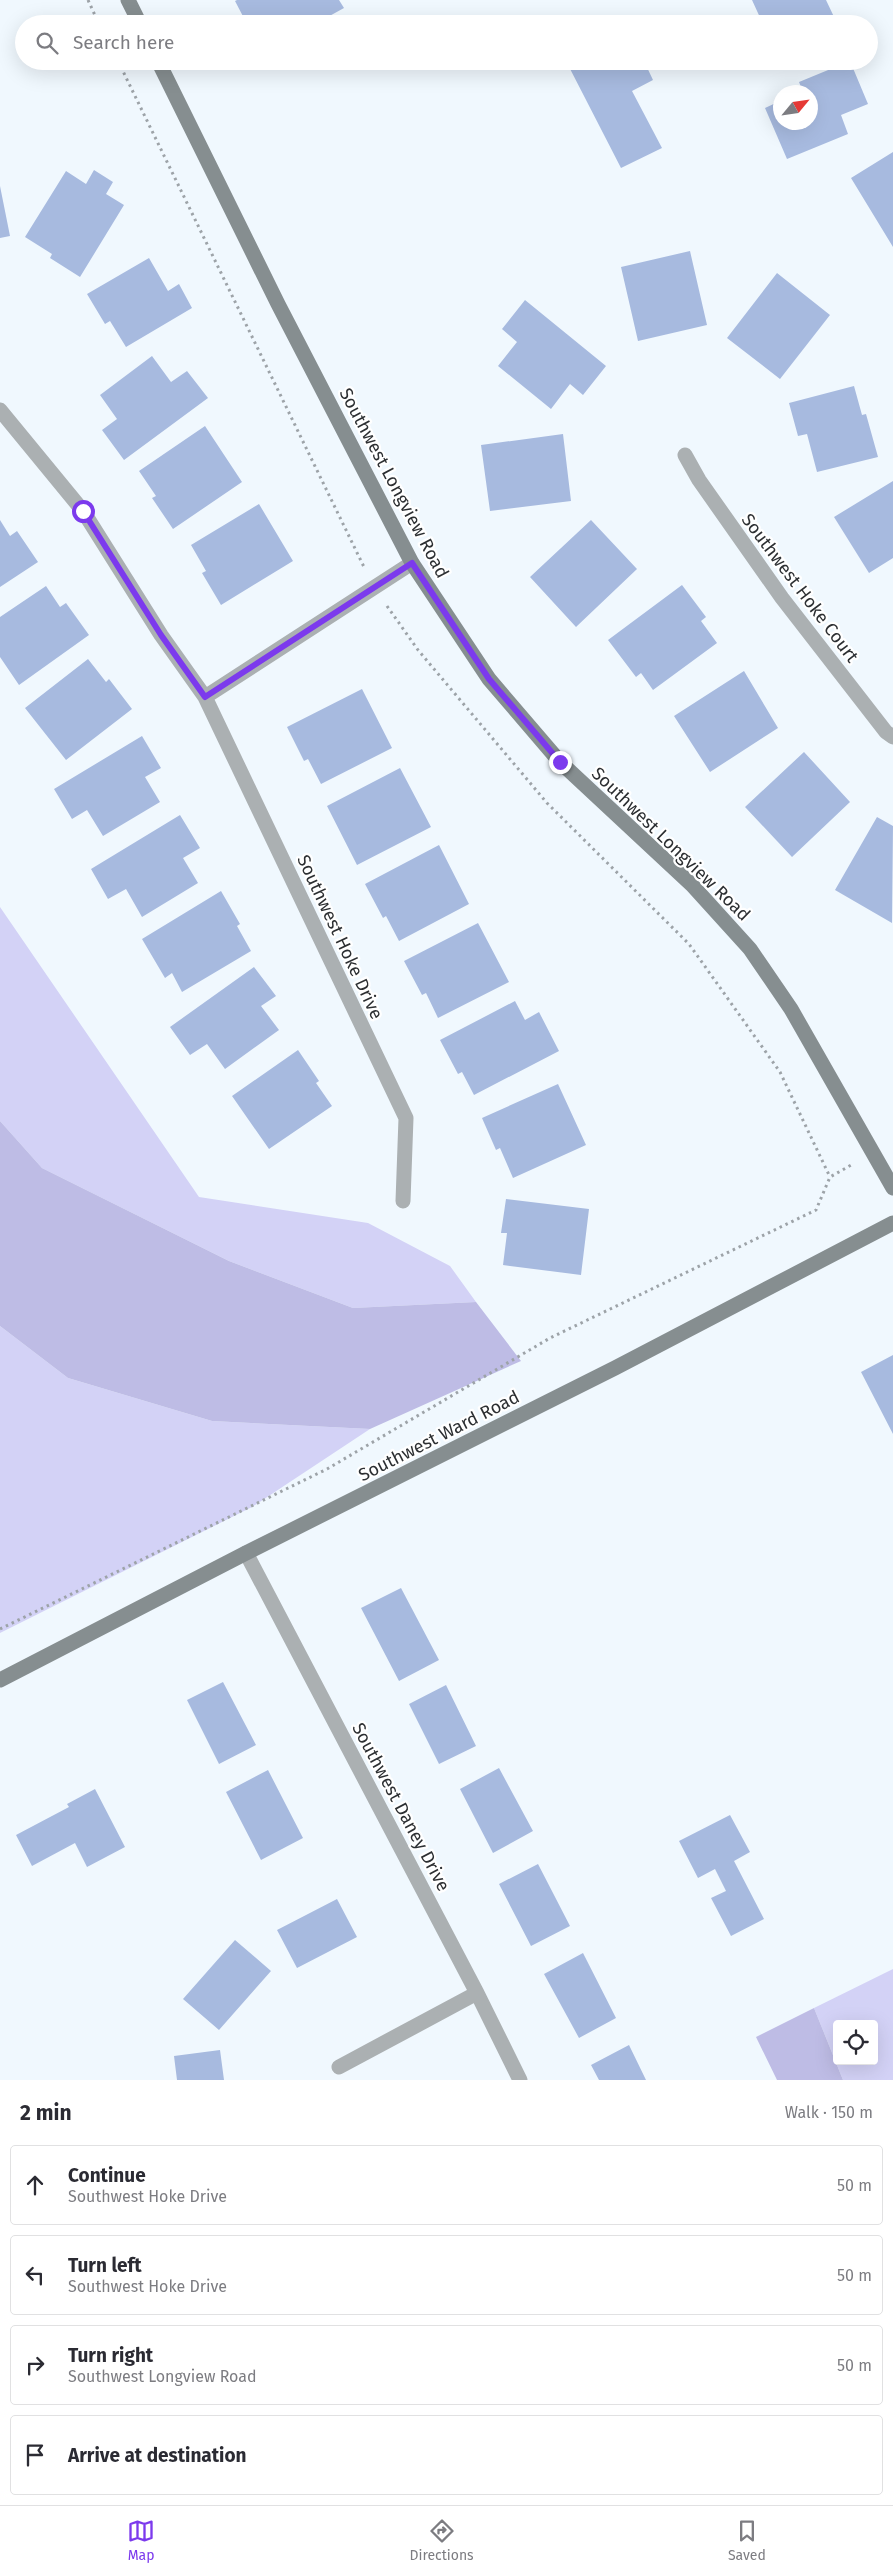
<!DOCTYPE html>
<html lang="en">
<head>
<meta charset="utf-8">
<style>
	:root { --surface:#fff; --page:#f2f2f3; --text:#2b2b33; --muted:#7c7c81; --line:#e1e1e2; --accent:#7c3aed }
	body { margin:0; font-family:"Fira Sans",sans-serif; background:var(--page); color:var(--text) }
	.controls { position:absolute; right:15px; bottom:15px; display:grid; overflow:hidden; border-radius:5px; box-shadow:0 5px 20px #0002 }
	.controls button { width:45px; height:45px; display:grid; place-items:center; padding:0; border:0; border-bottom:1px solid var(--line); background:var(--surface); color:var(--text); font:25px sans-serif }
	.compass { position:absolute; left:773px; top:85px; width:45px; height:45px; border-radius:50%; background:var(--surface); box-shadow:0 5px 20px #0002; rotate:61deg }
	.stop { position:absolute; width:15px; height:15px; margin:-11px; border:4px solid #7c3aed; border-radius:50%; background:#fff }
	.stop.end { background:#7c3aed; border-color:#fff; box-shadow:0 1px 5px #0008 }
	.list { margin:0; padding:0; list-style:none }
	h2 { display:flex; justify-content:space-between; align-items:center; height:65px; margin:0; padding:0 20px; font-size:21px }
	h2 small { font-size:16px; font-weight:400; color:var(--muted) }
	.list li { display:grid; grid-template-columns:32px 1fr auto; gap:15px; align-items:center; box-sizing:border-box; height:80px; margin:0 10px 10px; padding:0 10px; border:1px solid var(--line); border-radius:5px }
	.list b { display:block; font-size:19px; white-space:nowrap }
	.list p { margin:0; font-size:16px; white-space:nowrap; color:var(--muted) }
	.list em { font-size:16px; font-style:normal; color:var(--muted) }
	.icon { flex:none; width:28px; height:28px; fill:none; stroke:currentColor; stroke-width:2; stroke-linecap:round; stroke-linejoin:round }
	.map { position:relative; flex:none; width:893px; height:2080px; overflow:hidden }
	.search { position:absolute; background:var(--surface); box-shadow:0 5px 20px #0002; left:15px; right:15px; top:15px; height:55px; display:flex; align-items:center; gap:12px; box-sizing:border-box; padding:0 18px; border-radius:28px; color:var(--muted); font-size:19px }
	.sheet { height:425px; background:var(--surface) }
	nav { display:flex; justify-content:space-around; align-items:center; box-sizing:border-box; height:70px; border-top:1px solid var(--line); background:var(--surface); font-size:14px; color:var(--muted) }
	nav a { display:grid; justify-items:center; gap:2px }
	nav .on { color:var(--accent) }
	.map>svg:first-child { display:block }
	.green { fill:#d3d2f6; fill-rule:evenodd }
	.forest { fill:#bebce5 }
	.building { fill:#a7badf }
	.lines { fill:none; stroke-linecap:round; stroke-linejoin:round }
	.path { stroke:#9da3a8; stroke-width:3; stroke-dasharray:2.5 4; stroke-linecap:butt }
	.street { stroke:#abb0b2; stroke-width:15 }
	.secondary { stroke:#868e90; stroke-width:15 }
	.route { stroke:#7c3aed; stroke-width:6 }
	.labels { text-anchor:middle; stroke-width:4.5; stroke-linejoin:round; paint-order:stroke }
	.street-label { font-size:18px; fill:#2c2f32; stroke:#fff }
</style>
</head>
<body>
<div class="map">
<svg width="893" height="2080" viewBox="0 0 893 2080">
	<rect width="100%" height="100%" fill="#f0f8fe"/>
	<path class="green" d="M 0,907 L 199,1197 L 368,1223 L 450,1266 L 476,1302 L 353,1308 L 229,1261 L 42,1168 L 0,1121 Z
		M 0,1326 L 68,1378 L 212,1421 L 370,1429 L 252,1507 L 0,1633 Z
		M 893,1969 L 893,2080 L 843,2080 L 814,2008 ZM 837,2024 L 874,2024 L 874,2061 L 837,2061 Z"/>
	<path class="forest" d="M 0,1121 L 42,1168 L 229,1261 L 353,1308 L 476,1302 L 521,1361 L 370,1429 L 212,1421 L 68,1378 L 0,1326 Z
		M 814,2008 L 843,2080 L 777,2080 L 756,2037 Z"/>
	<path class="building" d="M 237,0 L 339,0 L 344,8 L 315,24 L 247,24 L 235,1 Z
		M 752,0 L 826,0 L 835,19 L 824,24 L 763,24 Z
		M 566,61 L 644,61 L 653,80 L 632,91 L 662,148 L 621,168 Z
		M 850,61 L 868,104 L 841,115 L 848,134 L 787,159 L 765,108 L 780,101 L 780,122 L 810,122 L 810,92 L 803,92 L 799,82 Z
		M 893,152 L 893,247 L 851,178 Z
		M 94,170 L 113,182 L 106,194 L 124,205 L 80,277 L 50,258 L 52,254 L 25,237 L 66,171 L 86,184 Z
		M 0,186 L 10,236 L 0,238 Z
		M 690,251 L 707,325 L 638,341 L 621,267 Z
		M 149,258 L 168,291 L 179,284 L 192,308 L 126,347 L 110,321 L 105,324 L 87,294 Z
		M 777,273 L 830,315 L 780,379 L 727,338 Z
		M 525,300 L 606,366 L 583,395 L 570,384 L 551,409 L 498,366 L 517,342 L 502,329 Z
		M 152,356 L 171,382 L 187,371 L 208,398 L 124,460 L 102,430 L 117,419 L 100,395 Z
		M 854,386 L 862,415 L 866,414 L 878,457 L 817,472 L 807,434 L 798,436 L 789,403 Z
		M 205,426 L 242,482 L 173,529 L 152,498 L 156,496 L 139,471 Z
		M 563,434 L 571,501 L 490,511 L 481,445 Z
		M 893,481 L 893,558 L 869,573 L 834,517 Z
		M 259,504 L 293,561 L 221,605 L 202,573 L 206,571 L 191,545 Z
		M 0,520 L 10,536 L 17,531 L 38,562 L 0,587 Z
		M 591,520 L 637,569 L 576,627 L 530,577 Z
		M 682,585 L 706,617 L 701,621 L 717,643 L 653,690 L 641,673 L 636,677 L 608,640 Z
		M 46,586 L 60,607 L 66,603 L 89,635 L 19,685 L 0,657 L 0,617 Z
		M 88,659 L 106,682 L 109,679 L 132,709 L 66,760 L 25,708 Z
		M 744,671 L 778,728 L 710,772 L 674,716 Z
		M 362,689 L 392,748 L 321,784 L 308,759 L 304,761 L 287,727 Z
		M 142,736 L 161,768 L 145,777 L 160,802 L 103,836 L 87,810 L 72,819 L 54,789 Z
		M 804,752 L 850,802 L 792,857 L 745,807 Z
		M 400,768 L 431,827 L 357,865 L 327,806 Z
		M 180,815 L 200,848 L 183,858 L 198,883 L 142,917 L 126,889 L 108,899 L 91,869 Z
		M 877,817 L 893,826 L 892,923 L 835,890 Z
		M 439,845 L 469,904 L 399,941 L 386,916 L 383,918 L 365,884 Z
		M 221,891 L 240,924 L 237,926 L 251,951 L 182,992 L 172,973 L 165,978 L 142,939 Z
		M 478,923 L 509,982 L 438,1018 L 426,993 L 422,995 L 404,961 Z
		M 254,967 L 276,996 L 261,1006 L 279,1030 L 225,1069 L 207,1044 L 190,1055 L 170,1027 Z
		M 515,1001 L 525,1020 L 539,1012 L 559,1051 L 474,1095 L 462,1072 L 458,1074 L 440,1040 Z
		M 298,1050 L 319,1081 L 316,1083 L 332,1106 L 269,1149 L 232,1096 Z
		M 558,1084 L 586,1145 L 513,1178 L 500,1148 L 496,1150 L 482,1118 Z
		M 506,1199 L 589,1209 L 581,1275 L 503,1265 L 507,1233 L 501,1233 Z
		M 893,1355 L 893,1434 L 861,1372 Z
		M 401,1588 L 439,1660 L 399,1681 L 361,1608 Z
		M 223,1682 L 256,1745 L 219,1764 L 187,1700 Z
		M 446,1685 L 476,1746 L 439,1764 L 409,1704 Z
		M 499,1768 L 533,1831 L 493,1853 L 460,1789 Z
		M 268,1770 L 303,1838 L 261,1860 L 226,1792 Z
		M 95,1789 L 125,1847 L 87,1867 L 75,1843 L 32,1866 L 16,1835 L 69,1807 L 67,1804 Z
		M 730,1815 L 750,1852 L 734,1861 L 764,1919 L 731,1936 L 711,1898 L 726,1891 L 715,1869 L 698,1878 L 679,1841 Z
		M 538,1864 L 570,1926 L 531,1946 L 499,1884 Z
		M 337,1899 L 357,1937 L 297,1968 L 277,1930 Z
		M 235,1940 L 271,1971 L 219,2030 L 183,1999 Z
		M 583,1953 L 616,2018 L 579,2038 L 544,1974 Z
		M 629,2045 L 646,2080 L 599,2080 L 591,2065 Z
		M 220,2050 L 224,2080 L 177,2080 L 174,2056 Z"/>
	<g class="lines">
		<path class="path" d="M 88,0 L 99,24
			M 118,61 L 364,567
			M 387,606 L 418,650 L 547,803 L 689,944 L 780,1072 L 830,1177
			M 0,1629 L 327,1469 L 550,1338 L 816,1210 L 830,1177 L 853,1164"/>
		<path class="street" d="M 0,410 L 83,511 L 161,635 L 205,697 L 406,1118 L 403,1201
			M 685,455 L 699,480 L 782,598 L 886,732 L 893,737
			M 205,697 L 412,563
			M 246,1553 L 477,1993 L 520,2080
			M 339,2067 L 477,1993"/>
		<path class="secondary" d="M 128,0 L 140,24
			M 158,61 L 278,304 L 412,563 L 489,679 L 560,762 L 692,885 L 750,949 L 791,1009 L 893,1188
			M 0,1680 L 246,1553 L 615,1368 L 893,1223"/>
	</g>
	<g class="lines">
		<path class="route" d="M 83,511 L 161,635 L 205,697 L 412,563 L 489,679 L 560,762"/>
	</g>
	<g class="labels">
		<g class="street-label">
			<text transform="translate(394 483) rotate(62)" y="6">Southwest Longview Road</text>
			<text transform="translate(800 588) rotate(53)" y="6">Southwest Hoke Court</text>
			<text transform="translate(671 844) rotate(44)" y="6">Southwest Longview Road</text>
			<text transform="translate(340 937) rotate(65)" y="6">Southwest Hoke Drive</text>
			<text transform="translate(439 1436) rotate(-27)" y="6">Southwest Ward Road</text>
			<text transform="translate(401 1807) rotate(62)" y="6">Southwest Daney Drive</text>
		</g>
	</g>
</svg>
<div class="controls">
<button><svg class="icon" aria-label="locate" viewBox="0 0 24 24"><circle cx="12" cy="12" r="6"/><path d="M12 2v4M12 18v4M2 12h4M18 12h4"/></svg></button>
</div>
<svg class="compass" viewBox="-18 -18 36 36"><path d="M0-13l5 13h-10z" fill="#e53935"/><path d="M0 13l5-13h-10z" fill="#7c7c81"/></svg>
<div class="stop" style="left:83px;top:511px"></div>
<div class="stop end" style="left:560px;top:762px"></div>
<div class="search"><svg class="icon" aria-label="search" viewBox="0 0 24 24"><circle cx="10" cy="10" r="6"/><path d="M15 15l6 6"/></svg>Search here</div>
</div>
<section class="sheet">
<h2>2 min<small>Walk · 150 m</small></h2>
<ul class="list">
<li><svg class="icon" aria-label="ahead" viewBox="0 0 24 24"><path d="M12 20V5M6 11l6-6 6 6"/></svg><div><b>Continue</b><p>Southwest Hoke Drive</p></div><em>50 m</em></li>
<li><svg class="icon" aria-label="left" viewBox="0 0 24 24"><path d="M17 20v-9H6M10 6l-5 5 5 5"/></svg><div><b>Turn left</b><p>Southwest Hoke Drive</p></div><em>50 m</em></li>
<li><svg class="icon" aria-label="right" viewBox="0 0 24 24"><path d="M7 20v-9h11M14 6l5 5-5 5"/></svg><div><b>Turn right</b><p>Southwest Longview Road</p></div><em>50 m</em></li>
<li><svg class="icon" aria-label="arrive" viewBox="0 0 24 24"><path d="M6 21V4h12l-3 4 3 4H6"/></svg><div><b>Arrive at destination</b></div></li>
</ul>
</section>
<nav>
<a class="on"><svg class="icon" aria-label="map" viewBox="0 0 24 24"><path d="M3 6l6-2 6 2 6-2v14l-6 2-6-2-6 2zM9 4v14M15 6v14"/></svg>Map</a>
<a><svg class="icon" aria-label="directions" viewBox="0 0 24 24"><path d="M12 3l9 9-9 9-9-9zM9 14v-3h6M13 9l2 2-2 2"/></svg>Directions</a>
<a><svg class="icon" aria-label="saved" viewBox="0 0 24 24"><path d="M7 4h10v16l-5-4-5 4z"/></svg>Saved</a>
</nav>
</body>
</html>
